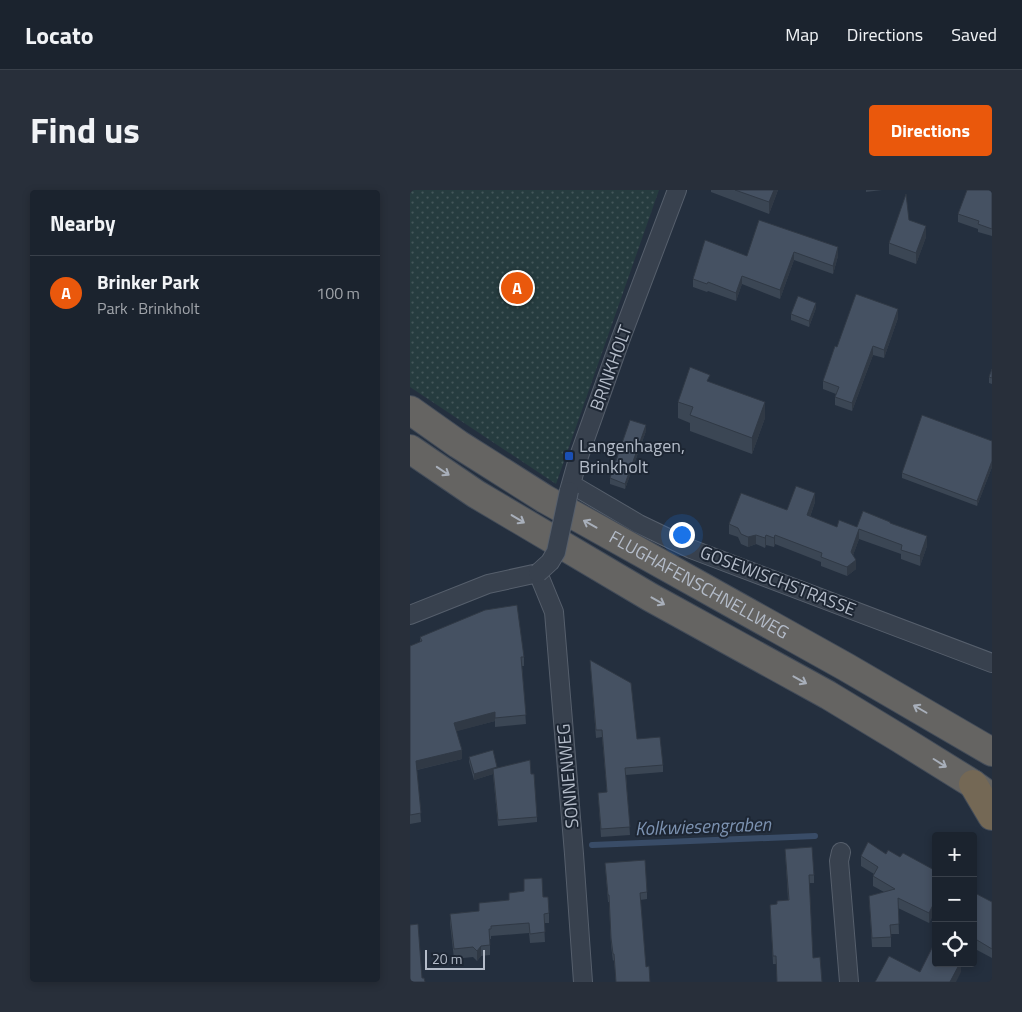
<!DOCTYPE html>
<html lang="en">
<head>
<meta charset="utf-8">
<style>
	:root { --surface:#1b232e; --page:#282f3a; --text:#f1f3f6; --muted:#a0a4aa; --line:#39404a; --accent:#ea580c }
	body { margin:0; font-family:"Titillium Web",sans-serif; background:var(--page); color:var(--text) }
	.controls { position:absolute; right:15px; bottom:15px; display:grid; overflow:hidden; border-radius:5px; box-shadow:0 2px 8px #0003 }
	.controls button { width:45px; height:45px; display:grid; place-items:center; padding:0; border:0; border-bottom:1px solid var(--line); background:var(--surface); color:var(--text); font:25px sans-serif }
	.scale { position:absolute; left:15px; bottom:12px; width:60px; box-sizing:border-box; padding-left:5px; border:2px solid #b4bcc9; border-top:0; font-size:14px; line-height:18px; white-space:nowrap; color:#b4bcc9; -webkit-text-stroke:4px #1d2633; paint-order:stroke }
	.you { position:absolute; left:271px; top:344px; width:18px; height:18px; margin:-12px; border:4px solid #fff; border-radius:50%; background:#1a73e8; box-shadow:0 0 0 8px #1a73e833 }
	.badge { display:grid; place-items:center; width:32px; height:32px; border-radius:50%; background:var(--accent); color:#fff; font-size:16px; font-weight:700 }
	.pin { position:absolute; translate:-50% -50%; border:2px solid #fff; box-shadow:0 1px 5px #0006 }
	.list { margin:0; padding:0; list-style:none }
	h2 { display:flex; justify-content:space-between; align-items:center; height:65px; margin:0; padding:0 20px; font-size:21px }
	h2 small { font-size:16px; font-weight:400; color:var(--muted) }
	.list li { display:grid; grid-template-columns:32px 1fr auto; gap:15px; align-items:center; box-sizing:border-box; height:75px; padding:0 20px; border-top:1px solid var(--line) }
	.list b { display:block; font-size:19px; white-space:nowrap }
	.list p { margin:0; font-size:16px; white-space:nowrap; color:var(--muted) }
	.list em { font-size:16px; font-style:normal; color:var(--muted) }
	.icon { flex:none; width:28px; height:28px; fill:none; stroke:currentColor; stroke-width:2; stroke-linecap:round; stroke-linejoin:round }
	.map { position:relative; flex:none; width:582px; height:792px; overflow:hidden; border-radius:5px }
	header { display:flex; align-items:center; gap:30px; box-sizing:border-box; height:70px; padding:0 25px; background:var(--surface); border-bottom:1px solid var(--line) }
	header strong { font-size:24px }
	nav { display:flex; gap:28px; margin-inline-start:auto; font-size:18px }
	.intro { display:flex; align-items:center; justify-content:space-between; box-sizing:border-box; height:120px; padding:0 30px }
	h1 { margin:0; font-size:35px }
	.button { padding:12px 22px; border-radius:5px; background:var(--accent); color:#fff; font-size:18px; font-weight:700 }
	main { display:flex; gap:30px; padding:0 30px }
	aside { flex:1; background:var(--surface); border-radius:5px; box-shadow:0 2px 8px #0003 }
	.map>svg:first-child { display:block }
	.park { fill:url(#park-dots) }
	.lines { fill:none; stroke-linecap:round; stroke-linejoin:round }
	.stream { stroke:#394c67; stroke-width:6 }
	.minor-casing { stroke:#565f6c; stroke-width:20 }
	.trunk-casing { stroke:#434c59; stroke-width:30 }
	.motorway-casing { stroke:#434c59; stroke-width:30 }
	.minor { stroke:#38414e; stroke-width:18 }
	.trunk { stroke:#656462; stroke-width:28 }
	.motorway { stroke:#746855; stroke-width:28 }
	.minor-bridge-casing { stroke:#565f6c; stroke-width:20; stroke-linecap:butt }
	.minor-bridge { stroke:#38414e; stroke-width:18 }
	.wall { fill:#3b4654 }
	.shaded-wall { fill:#303945 }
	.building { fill:#455162; stroke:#303945 }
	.oneway { stroke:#a8afba }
	.transit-dot { fill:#1a4fb4; stroke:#1d2633; stroke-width:2 }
	.labels { text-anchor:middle; stroke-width:4; stroke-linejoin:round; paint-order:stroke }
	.street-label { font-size:18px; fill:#b4bcc9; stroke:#1d2633 }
	.poi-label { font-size:18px; fill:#b4bcc9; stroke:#1d2633; text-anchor:start }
	.water-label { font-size:19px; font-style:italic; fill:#7c92b1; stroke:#1d2633 }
</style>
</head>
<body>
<header>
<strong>Locato</strong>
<nav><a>Map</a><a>Directions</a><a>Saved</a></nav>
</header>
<div class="intro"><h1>Find us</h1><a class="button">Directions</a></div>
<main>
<aside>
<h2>Nearby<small></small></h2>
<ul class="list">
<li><span class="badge">A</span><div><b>Brinker Park</b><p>Park · Brinkholt</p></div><em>100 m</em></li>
</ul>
</aside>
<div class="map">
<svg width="582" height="792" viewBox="0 0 582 792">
	<defs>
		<pattern id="park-dots" width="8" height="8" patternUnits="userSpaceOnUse" patternTransform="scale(1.25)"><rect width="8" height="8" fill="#263c3f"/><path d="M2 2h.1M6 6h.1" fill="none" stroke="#435659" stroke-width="1.8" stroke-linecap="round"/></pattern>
	</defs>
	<rect width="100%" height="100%" fill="#242f3e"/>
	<path class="park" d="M 0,0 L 249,0 L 146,294 L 0,197 Z"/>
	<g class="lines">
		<path class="stream" d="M 182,655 L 405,646"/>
		<g class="minor-casing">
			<path id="minor" d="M 161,294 L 229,334 L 281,359 L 582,473
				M 159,301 L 168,269 L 211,148 L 267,0
				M 0,425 L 78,394 L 128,383 L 144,422 L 164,664 L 173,792
				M 431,662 L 429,671 L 439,792"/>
		</g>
		<g class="trunk-casing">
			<g id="trunk">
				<path id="s1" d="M 0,220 L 48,254 L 135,309 L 436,477 L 582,562"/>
				<path d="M 0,259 L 66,304 L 240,407 L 418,505 L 489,548 L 563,594 L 582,608"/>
			</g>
		</g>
		<g class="motorway-casing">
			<path id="motorway" d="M 563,594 L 582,626"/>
		</g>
		<use href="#minor" class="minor"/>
		<use href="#trunk" class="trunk"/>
		<use href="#motorway" class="motorway"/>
		<g class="minor-bridge-casing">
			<path id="minor-bridge" d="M 128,383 L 140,372 L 146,362 L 159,301"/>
		</g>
		<use href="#minor-bridge" class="minor-bridge"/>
	</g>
	<path class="wall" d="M 301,0 L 368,0 L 359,24 L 301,2 Z
		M 456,0 L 472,0 L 456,2 Z
		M 582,0 L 582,46 L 568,42 L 568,39 L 548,32 L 548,24 Z
		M 349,30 L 428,66 L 423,84 L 384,70 L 370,109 L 332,94 L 326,111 L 298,101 L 297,102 L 283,97 L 283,89 L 337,66 Z
		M 499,30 L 516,47 L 506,74 L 479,64 L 479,53 Z
		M 406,118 L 399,137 L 381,130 L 381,124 Z
		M 488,128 L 474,168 L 463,165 L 442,221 L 425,215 L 425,207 L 426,204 L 413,199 L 413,191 L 427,157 Z
		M 582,179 L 582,194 L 579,193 L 579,187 Z
		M 300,192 L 355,228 L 342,264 L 280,241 L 280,233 L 268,228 L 268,212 Z
		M 236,241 L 215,299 L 200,294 L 200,288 Z
		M 582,251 L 582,277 L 567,316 L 492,288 L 492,283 Z
		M 405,312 L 400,327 L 427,337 L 447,337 L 480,333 L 517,356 L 510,376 L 491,369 L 491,364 L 449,349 L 443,365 L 446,379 L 437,386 L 411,376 L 411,372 L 365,354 L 364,357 L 356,355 L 355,358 L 346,354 L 338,357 L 331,354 L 328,347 L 319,344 L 319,334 Z
		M 10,447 L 114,467 L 114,476 L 112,476 L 116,534 L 85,537 L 85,531 L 46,541 L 52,569 L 7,580 L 11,632 L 0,634 L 0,456 L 10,452 Z
		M 180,470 L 227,549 L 253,575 L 253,582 L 216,585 L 220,645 L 191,647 L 188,603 L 197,602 L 192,547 L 186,548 Z
		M 59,567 L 87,578 L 127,627 L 127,632 L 88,636 L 83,584 L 64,590 L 59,572 Z
		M 375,659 L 404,685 L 404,693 L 399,693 L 366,774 L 363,774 L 360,715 L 367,714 L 378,710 Z
		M 476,664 L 490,667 L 526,681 L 526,726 L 523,725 L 519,733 L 488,718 L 489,744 L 481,744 L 481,757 L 462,757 L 459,706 L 474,702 L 463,696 L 463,686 L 464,684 L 451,676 L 451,666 Z
		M 195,673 L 237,702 L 237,709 L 230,710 L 236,777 L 240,792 L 206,792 L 204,770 L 203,771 L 201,755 L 199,712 L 198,712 Z
		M 114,689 L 133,707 L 139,723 L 139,733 L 134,733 L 135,752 L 120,753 L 119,743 L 81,746 L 81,749 L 80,749 L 80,765 L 71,766 L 67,771 L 63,767 L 44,769 L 40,733 L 40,724 L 69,721 L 69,713 L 99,710 L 99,703 L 114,701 Z
		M 563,702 L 582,712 L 582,768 L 567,760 L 566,762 L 563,760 Z"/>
	<path class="shaded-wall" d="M 364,0 L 368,0 L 359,24 L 359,12 Z
		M 516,36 L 516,47 L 506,74 L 506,63 Z
		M 428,57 L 428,66 L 423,84 L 423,76 Z
		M 384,62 L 384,70 L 370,109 L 370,100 Z
		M 332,86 L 332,94 L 326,111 L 326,103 Z
		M 406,113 L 406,118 L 399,137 L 399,131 Z
		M 488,119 L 488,128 L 474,168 L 474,160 Z
		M 463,156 L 463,165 L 442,221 L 442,213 Z
		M 355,212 L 355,228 L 342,264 L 342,248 Z
		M 236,235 L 236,241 L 215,299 L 215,294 Z
		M 582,271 L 582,277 L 567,316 L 567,311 Z
		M 405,303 L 405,312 L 397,335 L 397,325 Z
		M 449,339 L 449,349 L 441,371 L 441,362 Z
		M 346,345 L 346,354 L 338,357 L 338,347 Z
		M 356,345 L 356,355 L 355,358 L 355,348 Z
		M 365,345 L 365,354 L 364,357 L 364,348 Z
		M 517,346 L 517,356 L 510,376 L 510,366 Z
		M 446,370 L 446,379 L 437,386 L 437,377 Z
		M 85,522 L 85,531 L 44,542 L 44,533 Z
		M 52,560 L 52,569 L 6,580 L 6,571 Z
		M 87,577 L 83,579 L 83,584 L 64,590 L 64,584 Z
		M 523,715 L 523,725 L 519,733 L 519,723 Z
		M 567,750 L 567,760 L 566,762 L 566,752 Z
		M 71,756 L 71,766 L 67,771 L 67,761 Z
		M 550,773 L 551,773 L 551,782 L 546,792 L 540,792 Z"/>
	<path class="building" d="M 325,0 L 364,0 L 359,12 Z
		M 557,0 L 582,0 L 582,39 L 568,34 L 569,31 L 548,24 Z
		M 496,4 L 499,30 L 516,36 L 506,63 L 479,53 Z
		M 349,30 L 428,57 L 423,76 L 384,62 L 370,100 L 332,86 L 326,103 L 298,92 L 297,94 L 283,89 L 295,50 L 337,66 Z
		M 446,104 L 488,119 L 474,160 L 463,156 L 442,213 L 425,207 L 429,197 L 413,191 L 425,156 L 427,157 Z
		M 388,106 L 406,113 L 399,131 L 381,124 Z
		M 280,177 L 300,185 L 297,191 L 355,212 L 342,248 L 280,225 L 283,217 L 268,212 Z
		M 582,179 L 582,188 L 579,187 Z
		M 512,225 L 582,251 L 582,271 L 567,311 L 492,283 Z
		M 220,230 L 236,235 L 215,294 L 200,288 Z
		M 386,296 L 405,303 L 397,325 L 427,337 L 429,330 L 447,337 L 453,321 L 480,332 L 480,333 L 517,346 L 510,366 L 491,360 L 492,355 L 449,339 L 441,362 L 446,370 L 437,377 L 411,367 L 412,363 L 365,345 L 364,348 L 356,345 L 355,348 L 346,345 L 338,347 L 331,344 L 328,338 L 319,334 L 331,303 L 377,320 Z
		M 107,415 L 114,467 L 111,467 L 116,525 L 85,528 L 85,522 L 44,533 L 52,560 L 6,571 L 11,623 L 0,625 L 0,456 L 12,451 L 10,447 L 75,420 Z
		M 180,470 L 221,493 L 227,549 L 250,547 L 253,575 L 215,578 L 220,637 L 191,639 L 188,603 L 197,602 L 192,540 L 186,540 Z
		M 83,560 L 87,577 L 64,584 L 59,567 Z
		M 120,570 L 121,584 L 124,584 L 127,627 L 88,630 L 83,579 Z
		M 458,652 L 476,664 L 478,660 L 490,667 L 493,663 L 526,681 L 526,716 L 523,715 L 519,723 L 488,708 L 489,734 L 480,735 L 481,747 L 462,748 L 459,706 L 485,699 L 463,686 L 468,677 L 451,666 Z
		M 402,657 L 404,685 L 399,685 L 403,768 L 410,767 L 412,792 L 367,792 L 366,766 L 363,766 L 360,715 L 367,714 L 367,711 L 379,710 L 375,659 Z
		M 235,670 L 237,702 L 230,703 L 236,777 L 239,776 L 240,792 L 206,792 L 204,764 L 203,764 L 201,748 L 199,705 L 198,705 L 195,673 Z
		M 132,688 L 133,707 L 138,707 L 139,723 L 134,724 L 135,742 L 120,744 L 119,733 L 81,736 L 81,739 L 79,739 L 80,755 L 71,756 L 67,761 L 63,757 L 44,759 L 40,724 L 69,721 L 69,713 L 99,710 L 99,703 L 114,701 L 114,689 Z
		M 563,702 L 582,712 L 582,759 L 567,750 L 566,752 L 563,750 Z
		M 8,734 L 12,788 L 14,788 L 15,792 L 0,792 L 0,735 Z
		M 523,756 L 526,757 L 526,773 L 550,773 L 540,792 L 465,792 L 479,766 L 510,782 Z"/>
	<defs><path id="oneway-shaft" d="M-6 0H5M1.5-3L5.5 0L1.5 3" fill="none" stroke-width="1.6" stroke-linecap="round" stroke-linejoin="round" transform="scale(1.25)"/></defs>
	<g class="oneway">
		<use href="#oneway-shaft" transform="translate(33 281) rotate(34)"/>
		<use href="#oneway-shaft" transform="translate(108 329) rotate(31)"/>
		<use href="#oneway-shaft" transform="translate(180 334) rotate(-151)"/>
		<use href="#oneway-shaft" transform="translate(248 411) rotate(29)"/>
		<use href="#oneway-shaft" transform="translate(390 490) rotate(29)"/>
		<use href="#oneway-shaft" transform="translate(510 519) rotate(-150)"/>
		<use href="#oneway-shaft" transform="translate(530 573) rotate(32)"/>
	</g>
	<rect class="transit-dot" x="154" y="261" width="10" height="10" rx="2.5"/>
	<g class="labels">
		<g class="street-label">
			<text transform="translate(201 178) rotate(-70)" y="6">BRINKHOLT</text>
			<text transform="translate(368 391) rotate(21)" y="6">GOSEWISCHSTRASSE</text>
			<text dy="6" stroke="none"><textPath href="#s1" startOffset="338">FLUGHAFENSCHNELLWEG</textPath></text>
			<text transform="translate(158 586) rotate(-95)" y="6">SONNENWEG</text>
		</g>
		<g class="poi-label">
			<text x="169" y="262">Langenhagen,<tspan x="169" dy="21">Brinkholt</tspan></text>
		</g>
		<g class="water-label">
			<text transform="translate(293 636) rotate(-2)" y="7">Kolkwiesengraben</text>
		</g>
	</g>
</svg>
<div class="controls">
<button>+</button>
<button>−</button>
<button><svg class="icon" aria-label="locate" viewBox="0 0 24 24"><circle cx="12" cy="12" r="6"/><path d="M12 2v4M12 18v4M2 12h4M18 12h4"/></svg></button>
</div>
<div class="scale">20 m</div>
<div class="you"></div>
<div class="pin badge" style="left:107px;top:98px">A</div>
</div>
</main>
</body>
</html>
